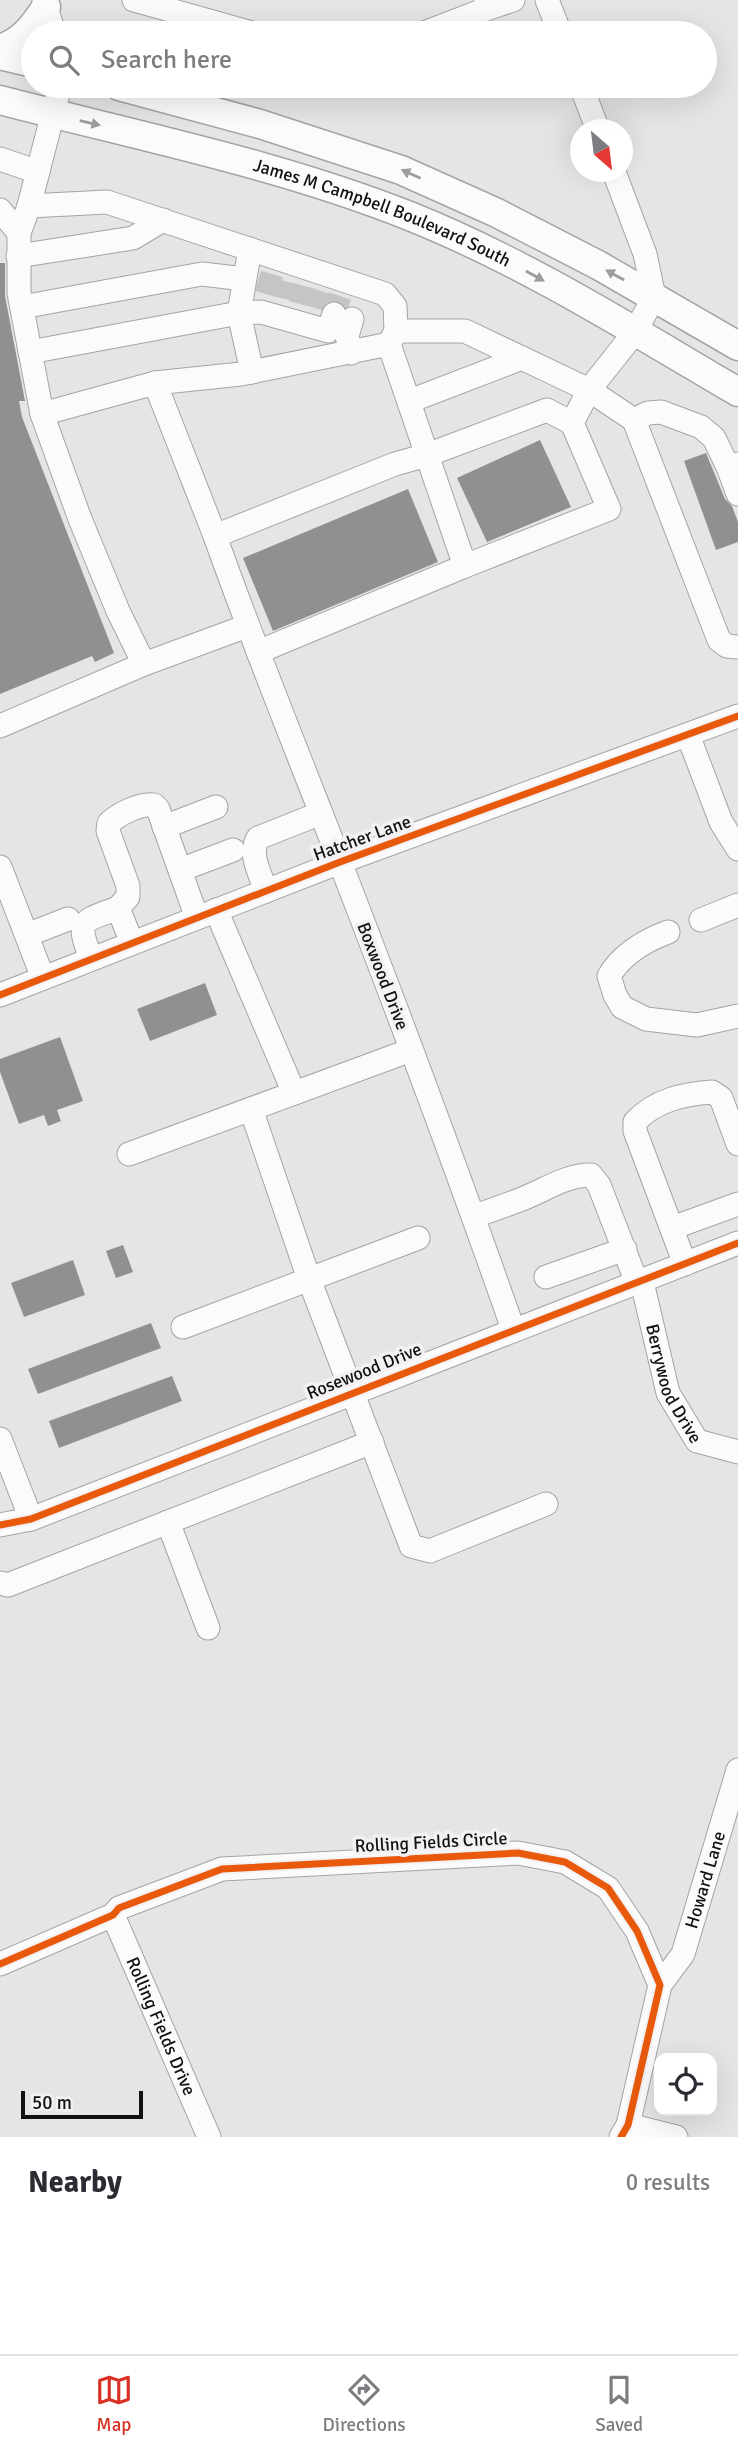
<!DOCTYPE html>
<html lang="en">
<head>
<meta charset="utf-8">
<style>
	:root { --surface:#fff; --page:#f2f2f3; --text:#2b2b33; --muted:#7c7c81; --line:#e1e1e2; --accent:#d93025 }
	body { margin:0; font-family:Signika,sans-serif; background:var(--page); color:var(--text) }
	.controls { position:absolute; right:21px; bottom:21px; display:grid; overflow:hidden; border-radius:14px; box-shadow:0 7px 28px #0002 }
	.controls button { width:63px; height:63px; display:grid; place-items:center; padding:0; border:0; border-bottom:2px solid var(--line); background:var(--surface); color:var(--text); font:35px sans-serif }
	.compass { position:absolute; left:570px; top:119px; width:63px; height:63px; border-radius:50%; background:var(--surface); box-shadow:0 7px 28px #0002; rotate:152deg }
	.scale { position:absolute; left:21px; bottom:18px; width:122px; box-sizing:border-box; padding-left:7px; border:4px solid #121112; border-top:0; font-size:19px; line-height:24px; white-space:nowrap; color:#121112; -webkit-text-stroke:5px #f4f1f4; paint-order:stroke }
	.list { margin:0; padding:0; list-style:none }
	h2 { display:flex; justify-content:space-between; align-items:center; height:91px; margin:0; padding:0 28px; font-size:30px }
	h2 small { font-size:23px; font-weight:400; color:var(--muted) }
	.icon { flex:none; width:38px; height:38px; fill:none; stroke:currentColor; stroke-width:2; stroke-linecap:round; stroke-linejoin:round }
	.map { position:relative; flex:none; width:738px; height:2137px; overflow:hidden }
	.search { position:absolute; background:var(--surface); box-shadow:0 7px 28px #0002; left:21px; right:21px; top:21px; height:77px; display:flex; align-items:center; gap:18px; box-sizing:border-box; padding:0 24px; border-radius:38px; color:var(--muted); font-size:26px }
	.sheet { height:217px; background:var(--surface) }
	nav { display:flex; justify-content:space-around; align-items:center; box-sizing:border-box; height:98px; border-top:2px solid var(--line); background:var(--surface); font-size:19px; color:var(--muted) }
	nav a { display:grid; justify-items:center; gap:4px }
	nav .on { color:var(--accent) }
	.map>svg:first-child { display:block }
	.building { fill:#919091 }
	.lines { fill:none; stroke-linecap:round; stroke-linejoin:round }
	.minor-tunnel { stroke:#c6c5c6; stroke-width:23; stroke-dasharray:23 11; stroke-linecap:butt }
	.minor-casing { stroke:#a4a4a4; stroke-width:25 }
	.major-casing { stroke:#a4a4a4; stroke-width:31 }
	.minor { stroke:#fbfbfb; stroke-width:23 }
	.major { stroke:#fbfbfb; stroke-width:28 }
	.cycleway-casing { stroke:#f4f1f4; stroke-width:11 }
	.cycleway { stroke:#e8590c; stroke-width:7 }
	.oneway { fill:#9e9d9e }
	.labels { text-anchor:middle; stroke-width:7; stroke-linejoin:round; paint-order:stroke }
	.street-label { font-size:18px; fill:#121112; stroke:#f4f1f4 }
</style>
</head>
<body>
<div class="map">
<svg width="738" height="2137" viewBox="0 0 738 2137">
	<rect width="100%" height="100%" fill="#e6e5e6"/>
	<path class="building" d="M 0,263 L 5,263 L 5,296 L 25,401 L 19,401 L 22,417 L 114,653 L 95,662 L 92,656 L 0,694 Z
		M 540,440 L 571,507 L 487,542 L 457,478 Z
		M 706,453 L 725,499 L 732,506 L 738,522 L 738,542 L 716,550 L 684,461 Z
		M 408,489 L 438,562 L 273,631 L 243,558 Z
		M 205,983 L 217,1015 L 150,1041 L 137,1009 Z
		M 60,1037 L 83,1101 L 57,1110 L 61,1121 L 48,1126 L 44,1115 L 19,1124 L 0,1072 L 0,1059 Z
		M 123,1245 L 133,1272 L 116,1278 L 106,1251 Z
		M 73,1260 L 85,1295 L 24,1317 L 11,1283 Z
		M 151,1323 L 161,1348 L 38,1394 L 28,1369 Z
		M 172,1376 L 182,1401 L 59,1448 L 49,1421 Z"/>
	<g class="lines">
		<path class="minor-tunnel" d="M 266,294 L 272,274
			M 285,299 L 289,282
			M 300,304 L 305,286
			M 318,309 L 324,292
			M 334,314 L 340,296"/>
		<g class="minor-casing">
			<g id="minor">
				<path d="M 44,0 L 54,33"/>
				<path d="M 134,0 L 252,33"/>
				<path d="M 547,0 L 560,33"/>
				<path d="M 489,8 L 513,0"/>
				<path d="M 424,33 L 489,8 L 486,0"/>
				<path d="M 60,86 L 29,206 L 107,202 L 385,294 L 395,306 L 396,331 L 465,331 L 589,390 L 634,420 L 719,640 L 727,646 L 738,647"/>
				<path d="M 581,86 L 598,130"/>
				<path d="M 0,159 L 38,172"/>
				<path d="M 29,206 L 19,233 L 19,293 L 42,414 L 80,519 L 118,611 L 144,664 L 247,626"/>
				<path d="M 0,210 L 19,233"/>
				<path d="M 18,256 L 133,238 L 163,220"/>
				<path d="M 22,307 L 202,274 L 244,279"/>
				<path d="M 389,344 L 465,566 L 609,509 L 572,423 L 589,390 L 635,332 L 654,297 L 645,254 L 614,172"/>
				<path d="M 30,352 L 239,313 L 250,249"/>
				<path d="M 351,353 L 347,336 L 352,319"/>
				<path d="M 252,372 L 239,313 L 261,312 L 328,331 L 334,314"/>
				<path d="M 155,383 L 215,536"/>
				<path d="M 410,401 L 522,358"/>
				<path d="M 42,414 L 155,383 L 241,374 L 389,344 L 396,331"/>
				<path d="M 634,420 L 648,413 L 661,412 L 701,427 L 714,438 L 728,467 L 738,464"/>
				<path d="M 728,467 L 738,494"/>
				<path d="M 258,652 L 465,566"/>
				<path d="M 0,726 L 144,664"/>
				<path d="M 688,735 L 721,822 L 738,849"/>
				<path d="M 164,827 L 216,807"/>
				<path d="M 0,867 L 43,978"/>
				<path d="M 180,870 L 233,850"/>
				<path d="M 266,891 C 261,875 248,854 258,838 L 321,813"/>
				<path d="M 216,910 L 294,1093"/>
				<path d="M 701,920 L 738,905"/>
				<path d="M 668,932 C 644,941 622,954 609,976 L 615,995 L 622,1007 L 646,1019 L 697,1025 L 738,1016"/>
				<path d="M 27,935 L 68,919"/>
				<path d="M 132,943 L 118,908 L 128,897 L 128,886 L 108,831 L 109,823 C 119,814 140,803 154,805 L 158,809 L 197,918"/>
				<path d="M 91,959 C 76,919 81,922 118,908"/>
				<path d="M 0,995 L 340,862 L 738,716"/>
				<path d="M 251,1109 L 309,1279 L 411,1546 L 430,1551 L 546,1504"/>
				<path d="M 129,1154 L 411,1050"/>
				<path d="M 474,1216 C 490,1211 506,1205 522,1199 C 545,1190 566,1175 591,1175 L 599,1185 L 637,1283"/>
				<path d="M 672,1228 L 738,1204"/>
				<path d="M 685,1264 L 635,1131 L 635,1122 C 655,1100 684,1094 712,1092 L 721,1098 L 738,1144"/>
				<path d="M 546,1277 L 625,1249"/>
				<path id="s1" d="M 642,1282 L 668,1393 L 697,1441 L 738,1452"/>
				<path d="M 183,1327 L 418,1238"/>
				<path d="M 513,1329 C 458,1172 400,1017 340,862 C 298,753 254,646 215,536 L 395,464 L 427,455 L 547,410 L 572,423"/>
				<path d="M 0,1439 L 31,1519"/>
				<path d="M 168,1522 L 208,1628"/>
				<path d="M 0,1525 L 31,1519 L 738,1243"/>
				<path d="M 0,1583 L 8,1585 L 372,1442"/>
				<path id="s2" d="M 113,1915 L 209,2137"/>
				<path d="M 0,1964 L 113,1915 L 119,1908 L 222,1869 L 518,1853 L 565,1862 L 608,1888 L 637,1931 L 660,1985 L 628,2125 L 621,2137"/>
				<path id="s3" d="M 660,1985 L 683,1954 L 738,1770"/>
				<path d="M 628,2125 L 676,2137"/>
			</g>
		</g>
		<g class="major-casing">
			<g id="major">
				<path d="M 0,49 C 22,42 34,26 46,7"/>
				<path d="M 0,55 L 33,63"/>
				<path d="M 119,86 L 260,124 L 401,170 L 497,213 L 598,265 L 738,346"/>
				<path id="s4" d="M 0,100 C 138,136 279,164 412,217 C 526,263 632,330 738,392"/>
			</g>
		</g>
		<use href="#minor" class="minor"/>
		<use href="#major" class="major"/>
		<g class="cycleway-casing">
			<path id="cycleway" d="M 0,995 L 340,862 L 738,716
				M 0,1525 L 31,1519 L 738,1243
				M 0,1964 L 113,1915 L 119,1908 L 222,1869 L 518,1853 L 565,1862 L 608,1888 L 637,1931 L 660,1985 L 628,2125 L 621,2137"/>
		</g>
		<use href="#cycleway" class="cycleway"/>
	</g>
	<defs><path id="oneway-solid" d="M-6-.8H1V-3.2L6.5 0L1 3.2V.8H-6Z" transform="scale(1.75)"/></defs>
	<g class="oneway">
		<use href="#oneway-solid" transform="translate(90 123) rotate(13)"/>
		<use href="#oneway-solid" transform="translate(411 174) rotate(-156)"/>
		<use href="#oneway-solid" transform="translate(615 275) rotate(-151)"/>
		<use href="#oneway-solid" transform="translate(535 276) rotate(29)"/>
	</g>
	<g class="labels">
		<g class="street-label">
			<text dy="6" stroke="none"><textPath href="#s4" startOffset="399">James M Campbell Boulevard South</textPath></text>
			<text transform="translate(362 838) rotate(-20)" y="6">Hatcher Lane</text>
			<text transform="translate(383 976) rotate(69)" y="6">Boxwood Drive</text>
			<text transform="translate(364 1371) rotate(-22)" y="6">Rosewood Drive</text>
			<text dy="6" stroke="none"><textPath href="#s1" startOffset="107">Berrywood Drive</textPath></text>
			<text transform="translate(431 1842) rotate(-3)" y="6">Rolling Fields Circle</text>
			<text dy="6" stroke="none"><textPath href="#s3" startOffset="116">Howard Lane</textPath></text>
			<text dy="6" stroke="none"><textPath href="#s2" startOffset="121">Rolling Fields Drive</textPath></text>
		</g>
	</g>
</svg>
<div class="controls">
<button><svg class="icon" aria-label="locate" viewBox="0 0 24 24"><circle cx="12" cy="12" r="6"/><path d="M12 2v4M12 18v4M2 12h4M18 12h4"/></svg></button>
</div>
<svg class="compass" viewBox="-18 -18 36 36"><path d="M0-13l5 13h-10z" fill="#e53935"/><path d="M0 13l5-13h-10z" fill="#7c7c81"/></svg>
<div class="scale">50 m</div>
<div class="search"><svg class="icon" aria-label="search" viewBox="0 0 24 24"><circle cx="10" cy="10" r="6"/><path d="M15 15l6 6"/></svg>Search here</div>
</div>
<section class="sheet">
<h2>Nearby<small>0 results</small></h2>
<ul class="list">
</ul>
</section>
<nav>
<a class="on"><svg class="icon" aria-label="map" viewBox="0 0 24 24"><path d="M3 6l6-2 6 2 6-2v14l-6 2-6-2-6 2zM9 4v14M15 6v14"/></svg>Map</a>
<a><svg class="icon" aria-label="directions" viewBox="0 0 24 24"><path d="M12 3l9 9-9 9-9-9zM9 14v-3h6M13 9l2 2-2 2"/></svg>Directions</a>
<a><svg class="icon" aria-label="saved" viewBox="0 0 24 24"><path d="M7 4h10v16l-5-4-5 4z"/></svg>Saved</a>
</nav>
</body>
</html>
